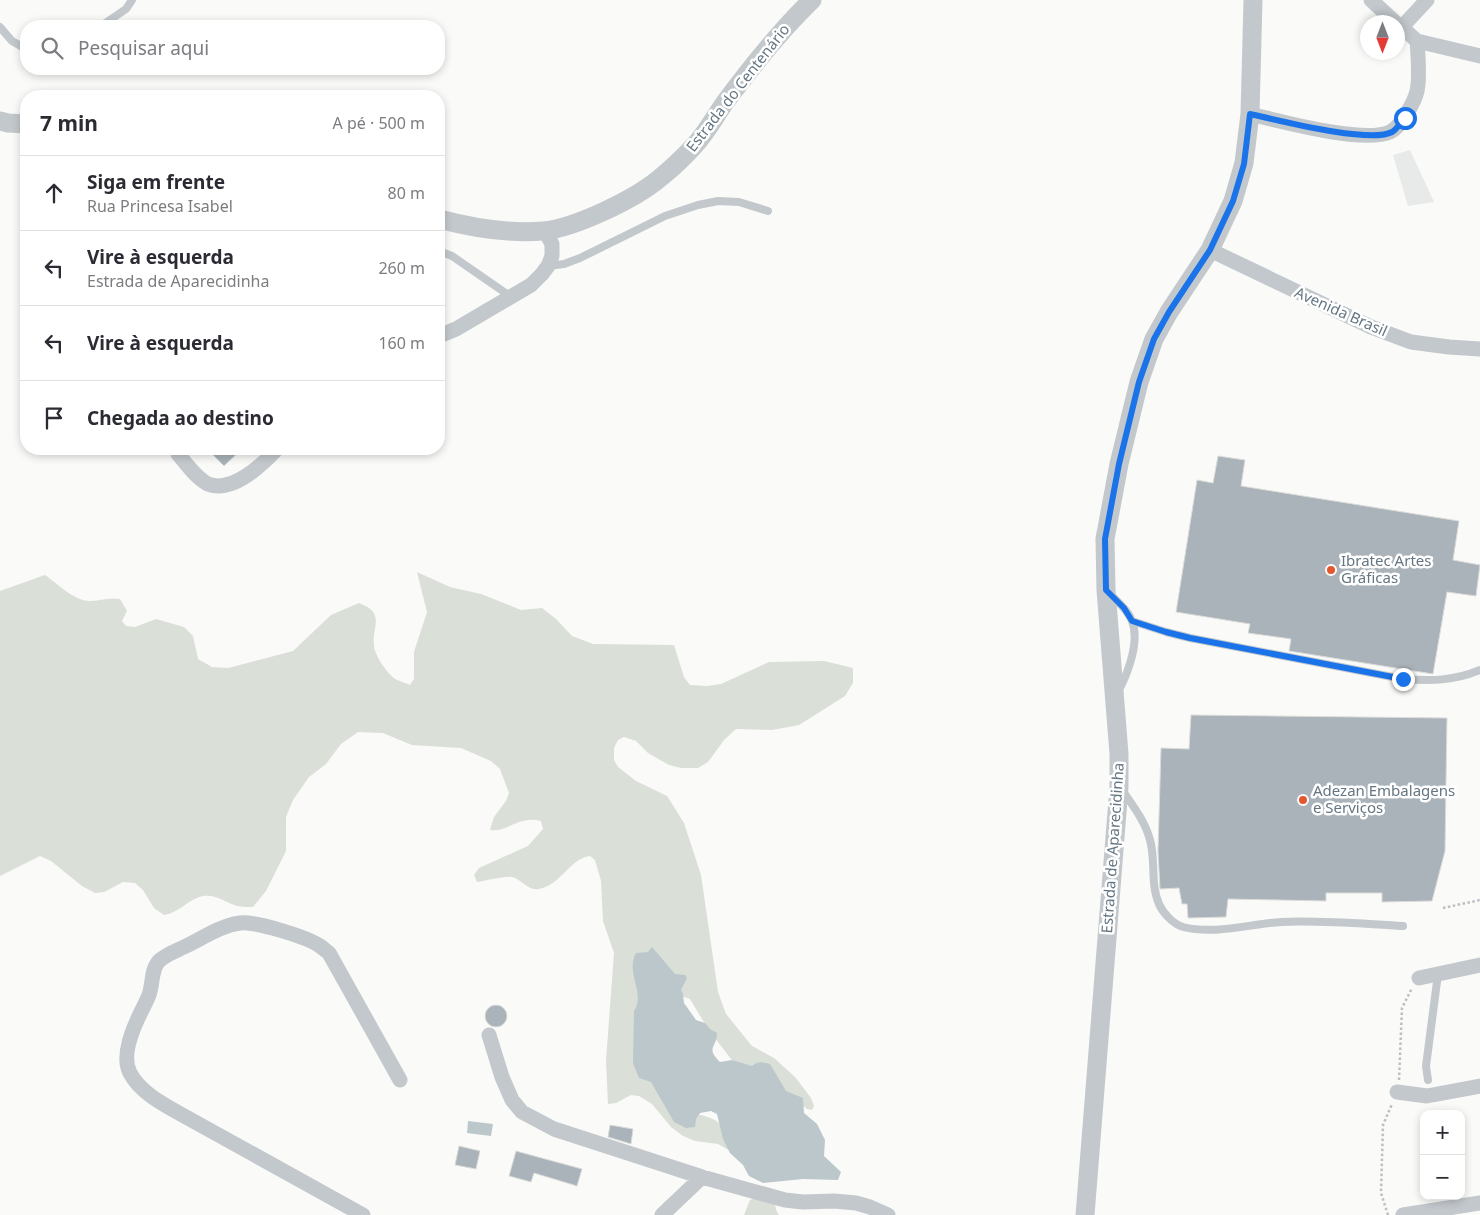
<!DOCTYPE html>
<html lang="pt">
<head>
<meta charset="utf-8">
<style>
	:root { --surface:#fff; --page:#f7f7f7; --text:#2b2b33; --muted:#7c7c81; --line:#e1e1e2 }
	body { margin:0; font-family:"Noto Sans",sans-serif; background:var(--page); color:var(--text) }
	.controls { position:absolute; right:15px; bottom:15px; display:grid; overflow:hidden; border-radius:10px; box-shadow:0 2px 8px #0003 }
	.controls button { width:45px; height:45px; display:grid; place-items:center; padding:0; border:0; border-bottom:1px solid var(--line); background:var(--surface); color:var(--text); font:25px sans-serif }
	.compass { position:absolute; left:1360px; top:15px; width:45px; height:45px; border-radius:50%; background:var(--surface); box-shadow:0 2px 8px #0003; rotate:180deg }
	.stop { position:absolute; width:15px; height:15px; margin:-11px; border:4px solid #1a73e8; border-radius:50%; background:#fff }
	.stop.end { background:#1a73e8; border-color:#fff; box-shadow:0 1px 5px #0008 }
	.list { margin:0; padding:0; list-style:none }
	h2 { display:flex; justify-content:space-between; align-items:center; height:65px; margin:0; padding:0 20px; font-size:21px }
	h2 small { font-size:16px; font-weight:400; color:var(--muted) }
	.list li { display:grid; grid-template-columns:32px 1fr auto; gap:15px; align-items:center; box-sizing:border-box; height:75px; padding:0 20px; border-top:1px solid var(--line) }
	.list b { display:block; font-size:19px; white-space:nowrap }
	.list p { margin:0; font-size:16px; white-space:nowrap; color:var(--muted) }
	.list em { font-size:16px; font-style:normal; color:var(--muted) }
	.icon { flex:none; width:28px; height:28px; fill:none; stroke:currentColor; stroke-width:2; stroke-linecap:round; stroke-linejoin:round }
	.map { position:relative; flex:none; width:1480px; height:1215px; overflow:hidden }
	.search { position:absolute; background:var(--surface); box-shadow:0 2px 8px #0003; left:20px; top:20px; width:425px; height:55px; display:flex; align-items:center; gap:12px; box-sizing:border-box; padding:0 18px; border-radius:20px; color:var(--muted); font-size:19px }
	.panel { position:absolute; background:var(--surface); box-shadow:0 2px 8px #0003; left:20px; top:90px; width:425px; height:365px; border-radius:20px }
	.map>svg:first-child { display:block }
	.built { fill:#e8e9e9 }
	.green { fill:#dadfd7 }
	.water { fill:#bbc7cb }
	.building { fill:#aab3b9; stroke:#dcdcda }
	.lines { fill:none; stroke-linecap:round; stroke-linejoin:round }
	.path { stroke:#bbbfc2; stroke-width:2.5; stroke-dasharray:2.5 2.5; stroke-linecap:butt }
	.service { stroke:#c3c8cc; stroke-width:8 }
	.minor { stroke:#c3c8cc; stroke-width:15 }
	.tertiary { stroke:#c3c8cc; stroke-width:19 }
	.route { stroke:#1a73e8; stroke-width:6 }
	.poi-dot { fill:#e4572e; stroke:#fff; stroke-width:2 }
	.labels { text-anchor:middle; stroke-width:5; stroke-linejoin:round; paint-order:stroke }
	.street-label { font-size:15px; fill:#657683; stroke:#fff }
	.poi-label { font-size:15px; fill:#657683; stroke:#fff; text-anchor:start }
</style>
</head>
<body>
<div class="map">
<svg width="1480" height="1215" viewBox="0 0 1480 1215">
	<rect width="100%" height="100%" fill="#fafaf8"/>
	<path class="built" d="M 1410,150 L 1434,202 L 1408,206 L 1393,155 Z"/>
	<path class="green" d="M 417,572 L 450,587 L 481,594 L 521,610 L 542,608 L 556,619 L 572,636 L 593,644 L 674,645 L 684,677 L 690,685 L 707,686 L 721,684 L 769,662 L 824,661 L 853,668 L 853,683 L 845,696 L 799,725 L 772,730 L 736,729 L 724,740 L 708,762 L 698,768 L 681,768 L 669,765 L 648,753 L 636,741 L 624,737 L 618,740 L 614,748 L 614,760 L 618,767 L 636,781 L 667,796 L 684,823 L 701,875 L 718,992 L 726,1014 L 752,1046 L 774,1058 L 795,1077 L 811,1098 L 814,1106 L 812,1110 L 807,1109 L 776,1083 L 731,1059 L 708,1029 L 690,999 L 664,990 L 689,1112 C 723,1120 720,1120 732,1152 L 718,1144 L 695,1141 L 683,1136 L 671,1127 L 652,1104 L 639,1096 L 631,1095 L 616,1103 L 608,1104 L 606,1061 L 614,953 L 603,921 L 601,881 L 595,860 L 590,856 C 569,859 561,885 539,889 C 527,891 522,879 512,877 C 503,876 486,881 477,882 L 474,875 L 479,868 L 528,846 L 543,829 L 541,821 C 518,815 507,833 490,830 L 494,817 L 506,801 L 509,793 L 500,769 L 491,761 L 461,748 L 412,745 L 383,733 L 358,732 L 341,744 L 326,764 L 309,777 L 293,800 L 286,817 L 286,851 L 266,891 L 253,907 C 247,907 242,907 237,906 C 225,902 215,894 203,896 C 188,899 179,913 164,915 L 154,908 L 143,890 L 135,883 L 123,882 L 104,892 L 95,893 L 82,886 L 51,861 L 40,856 L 0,876 L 0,591 L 45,575 C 58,584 73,600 89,601 C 100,601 109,597 120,599 L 127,611 L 122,621 L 126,626 L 135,627 L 156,619 L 184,627 L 193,636 L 198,659 L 212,667 L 228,668 L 293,651 L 331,615 L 359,603 C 387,613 371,628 374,646 C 375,656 387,673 395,679 C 399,681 406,683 410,685 L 414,679 L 414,652 L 427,612 Z
		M 766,1193 L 774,1196 L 776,1210 L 779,1215 L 744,1215 L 750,1200 Z"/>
	<path class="water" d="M 652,947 L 675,974 L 685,975 L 687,978 L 681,990 L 683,994 L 684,1003 L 696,1020 L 705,1023 L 710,1029 L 717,1033 C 717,1048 705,1047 720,1062 L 732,1060 L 752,1066 C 758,1061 763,1062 770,1064 L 786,1091 L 803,1098 L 804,1113 L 817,1124 L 825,1140 L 824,1156 L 841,1172 L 838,1180 L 803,1179 L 763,1183 L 749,1176 L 743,1165 L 730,1153 L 723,1139 L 717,1114 L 711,1111 L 700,1113 L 696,1119 L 695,1127 L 686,1128 L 674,1122 L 651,1082 L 639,1078 L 633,1063 L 634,1011 C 646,993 625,973 636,953 L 648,952 Z
		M 468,1121 L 493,1124 L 491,1136 L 467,1133 Z"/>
	<path class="building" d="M 207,449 L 242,449 L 224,466 Z
		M 1218,456 L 1245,460 L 1241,486 L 1459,521 L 1453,560 L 1480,565 L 1476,596 L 1447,592 L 1433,674 L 1289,651 L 1291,639 L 1248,633 L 1250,624 L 1176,612 L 1197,480 L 1213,483 Z
		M 1191,715 L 1447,718 L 1445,851 L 1432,901 L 1382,902 L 1382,893 L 1326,893 L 1326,901 L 1228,899 L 1226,917 L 1188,918 L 1187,904 L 1182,904 L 1179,888 L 1160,889 L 1158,851 L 1161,748 L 1189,749 Z
		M485 1016a11 11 0 1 1 22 0a11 11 0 1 1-22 0Z
		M 610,1125 L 633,1129 L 631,1144 L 608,1137 Z
		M 459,1146 L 480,1151 L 476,1169 L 455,1165 Z
		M 516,1151 L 582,1169 L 577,1186 L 534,1173 L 531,1182 L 509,1176 Z"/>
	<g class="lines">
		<path class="path" d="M 1443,908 L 1480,900
			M 1399,1080 L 1402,1008 L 1412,988
			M 1388,1215 L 1381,1193 L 1383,1125 L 1392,1104"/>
		<path class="service" d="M 101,26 L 126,9 L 132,0
			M 0,27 L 12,41 L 26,49
			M 439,251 L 452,256 L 510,296
			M 548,266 L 564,264 L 580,258 L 665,216 L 698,205 L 718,201 L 739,202 L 768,211
			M 1109,593 C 1117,601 1128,610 1132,621 C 1140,641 1128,673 1119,690
			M 1132,621 L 1166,632 L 1190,638 L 1403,679 C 1431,681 1454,681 1480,670
			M 1122,790 C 1133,806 1145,821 1150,840 C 1156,860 1150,884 1159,904 C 1163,913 1173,924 1183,927 C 1214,935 1250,924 1281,922 C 1322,920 1363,924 1403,926
			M 1428,1080 L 1426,1066 L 1438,974"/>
		<path class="minor" d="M 1371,0 L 1395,22
			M 1398,24 L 1417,41 L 1480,56
			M 1401,28 L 1427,0
			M 1250,114 C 1280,121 1363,144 1390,132 C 1400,128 1415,101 1417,91 C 1420,79 1418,54 1417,41
			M 1210,250 L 1371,327 L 1411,342 L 1449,347 L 1480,349
			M 439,336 L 456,329 L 531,285 L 542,274 L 548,266 L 552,256 L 552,244 L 545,231
			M 178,454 C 186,463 196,478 208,484 C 232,494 263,464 277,449
			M 1419,978 L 1480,965
			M 489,1035 L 502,1077 L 512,1100 L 522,1112 L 554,1129 L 702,1177 L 785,1200 L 803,1202 L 834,1201 L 856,1203 L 870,1207 L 888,1215
			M 1397,1092 L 1427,1096 L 1480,1086
			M 363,1215 L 186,1117 C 167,1106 141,1094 130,1073 C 121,1056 133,1028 141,1012 C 144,1006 147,1000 149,995 C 153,984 151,971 158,962 C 165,954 179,950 188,945 C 204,937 223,925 240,923 C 255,921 307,937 320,946 C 323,948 326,951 329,953 L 400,1080
			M 662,1215 L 702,1177
			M 1403,1215 L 1480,1203"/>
		<path class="tertiary" d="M 0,121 L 8,123 L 26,124
			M 439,219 C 473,228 507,234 543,231 C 575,228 635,199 660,178 C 671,169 683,158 693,147 C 706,134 715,116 726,101 C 752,66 780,31 812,0
			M 1085,1215 L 1119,787 L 1119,754 L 1106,590 L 1105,539 L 1119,464 L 1139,382 L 1154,339 L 1169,312 L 1210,250 L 1233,201 L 1244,163 L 1250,114 L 1253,0"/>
	</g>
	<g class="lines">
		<path class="route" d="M 1403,679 L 1190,638 L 1166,632 L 1132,621 L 1124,608 L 1106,590 L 1105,539 L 1119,464 L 1139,382 L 1154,339 L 1169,312 L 1210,250 L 1233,201 L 1244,164 L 1250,114 C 1277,120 1370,144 1392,132 C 1396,130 1401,122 1405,118"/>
	</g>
	<g class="poi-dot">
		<circle cx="1331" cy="570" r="5"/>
		<circle cx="1303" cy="800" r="5"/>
	</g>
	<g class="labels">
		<g class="street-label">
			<text transform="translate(738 88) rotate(-52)" y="5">Estrada do Centenário</text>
			<text transform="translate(1341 312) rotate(24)" y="5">Avenida Brasil</text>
			<text transform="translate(1113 848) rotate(-86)" y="5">Estrada de Aparecidinha</text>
		</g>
		<g class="poi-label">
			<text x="1341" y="566">Ibratec Artes<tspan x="1341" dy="17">Gráficas</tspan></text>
			<text x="1313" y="796">Adezan Embalagens<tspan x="1313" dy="17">e Serviços</tspan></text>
		</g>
	</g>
</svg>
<div class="controls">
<button>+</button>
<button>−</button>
</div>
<svg class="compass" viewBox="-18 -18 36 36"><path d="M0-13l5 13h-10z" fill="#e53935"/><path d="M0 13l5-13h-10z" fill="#7c7c81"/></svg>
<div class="stop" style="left:1405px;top:118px"></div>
<div class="stop end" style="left:1403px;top:679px"></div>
<div class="search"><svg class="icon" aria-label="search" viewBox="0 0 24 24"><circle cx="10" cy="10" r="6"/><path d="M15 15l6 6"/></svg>Pesquisar aqui</div>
<section class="panel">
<h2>7 min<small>A pé · 500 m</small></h2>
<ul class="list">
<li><svg class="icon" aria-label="ahead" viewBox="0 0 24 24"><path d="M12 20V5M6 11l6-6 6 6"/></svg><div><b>Siga em frente</b><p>Rua Princesa Isabel</p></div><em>80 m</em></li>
<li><svg class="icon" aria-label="left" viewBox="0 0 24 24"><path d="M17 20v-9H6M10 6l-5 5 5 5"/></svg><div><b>Vire à esquerda</b><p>Estrada de Aparecidinha</p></div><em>260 m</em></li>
<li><svg class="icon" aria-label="left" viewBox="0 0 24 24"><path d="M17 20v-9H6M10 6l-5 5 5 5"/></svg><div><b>Vire à esquerda</b></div><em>160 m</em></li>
<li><svg class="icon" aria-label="arrive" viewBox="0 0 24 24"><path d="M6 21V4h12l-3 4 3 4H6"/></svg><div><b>Chegada ao destino</b></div></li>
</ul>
</section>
</div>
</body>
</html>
